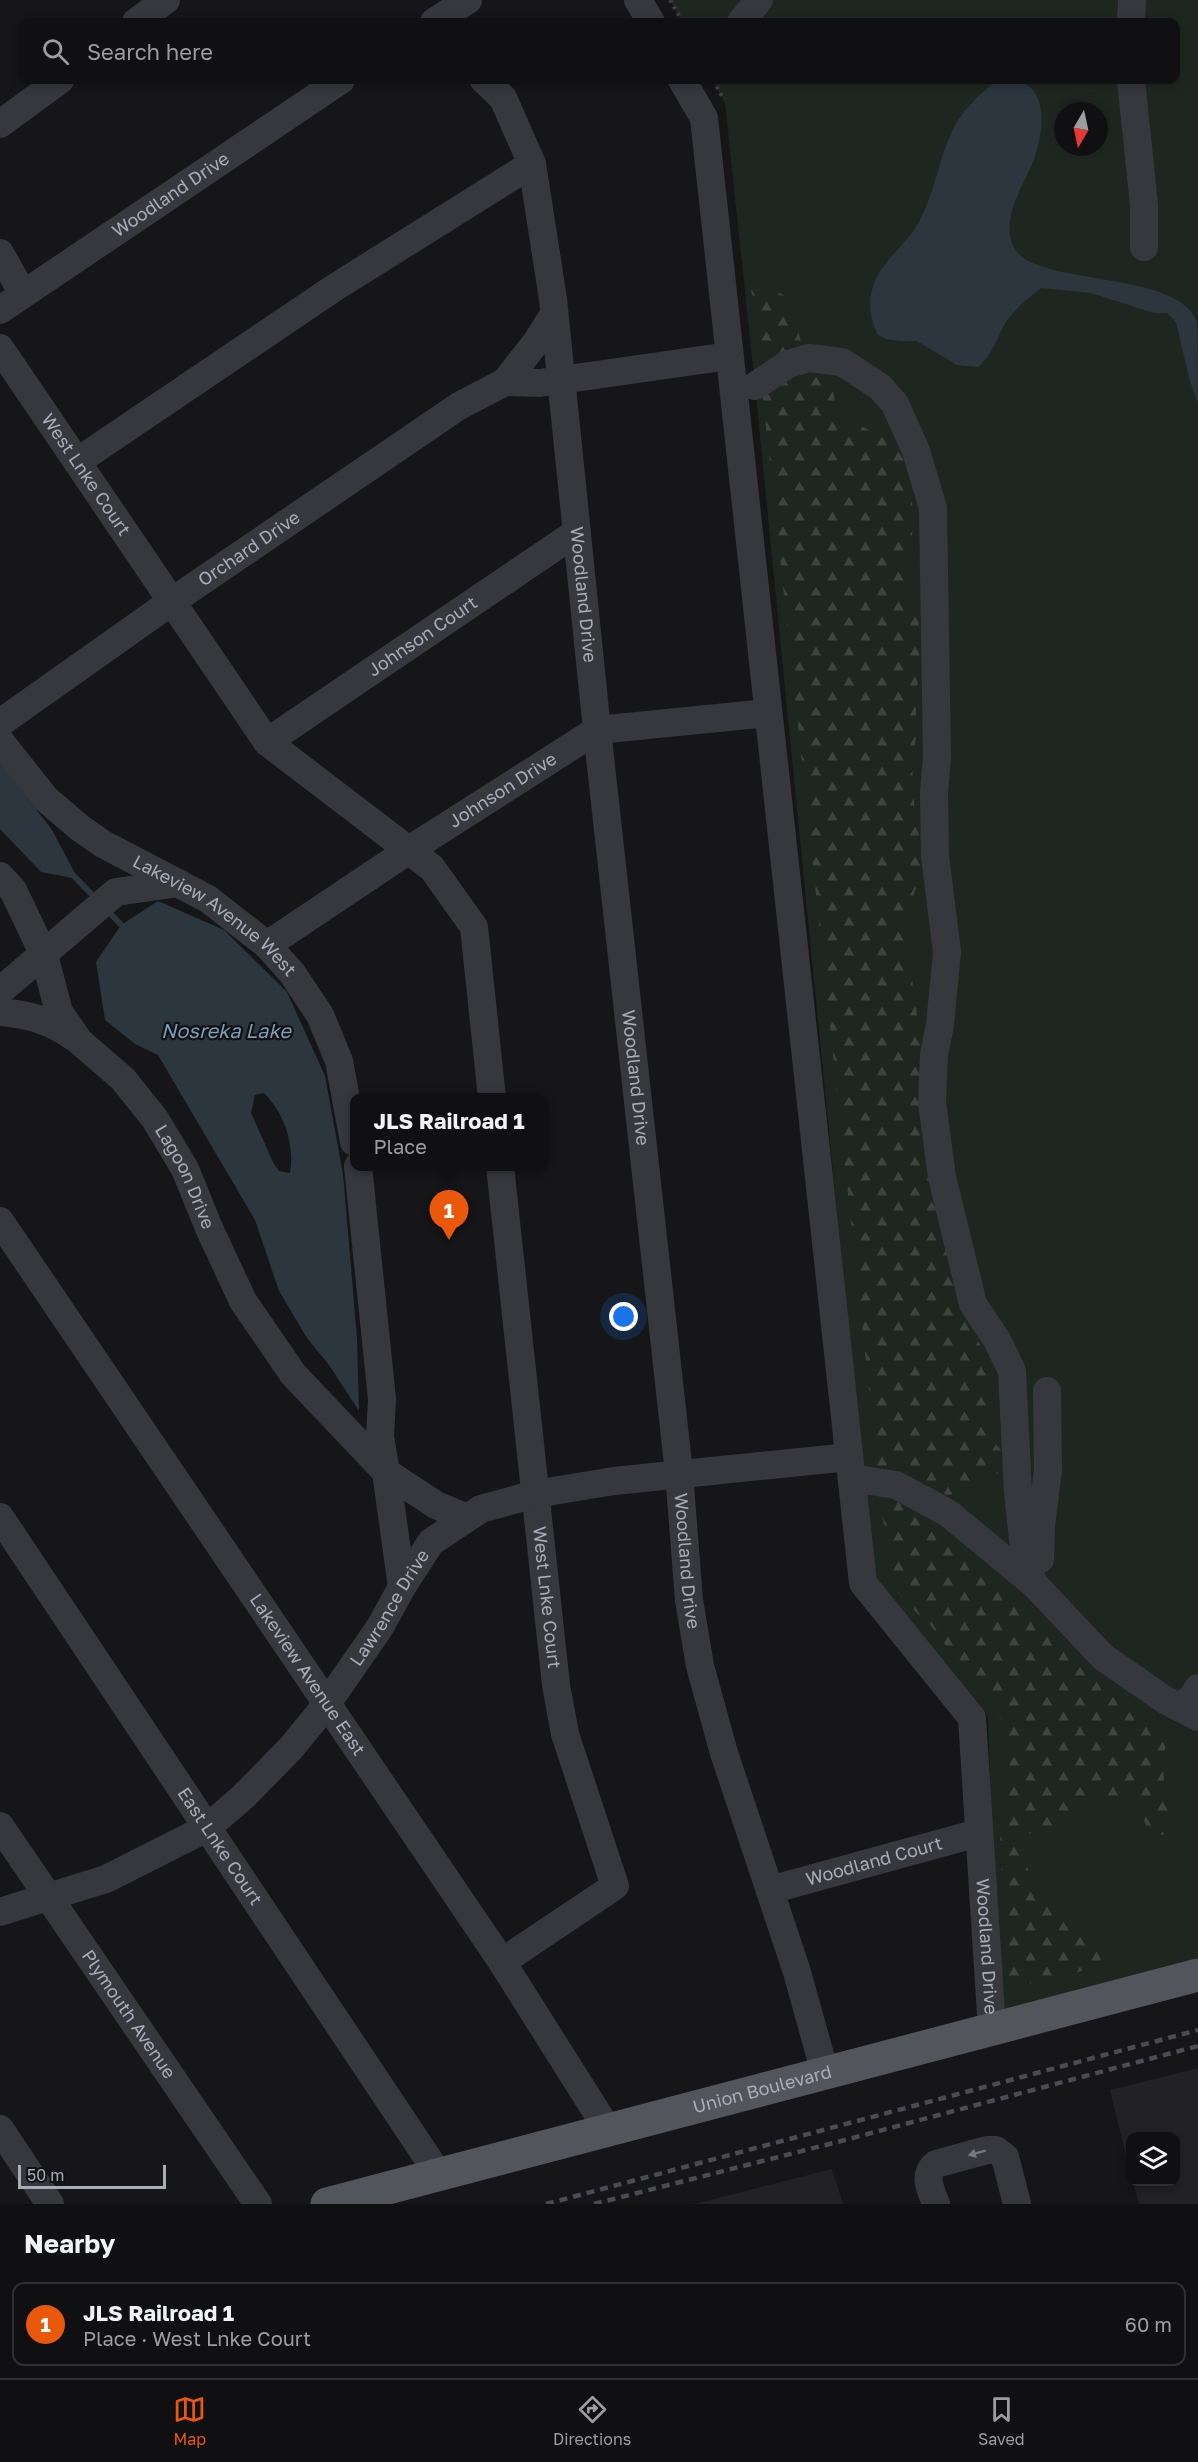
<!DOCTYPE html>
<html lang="en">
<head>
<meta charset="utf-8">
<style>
	:root { --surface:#101012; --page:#19191b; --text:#f1f3f6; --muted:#9c9d9f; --line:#303032; --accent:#ea580c }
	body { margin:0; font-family:"Golos Text",sans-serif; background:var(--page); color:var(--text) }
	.controls { position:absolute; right:18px; bottom:18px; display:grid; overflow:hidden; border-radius:12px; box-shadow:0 3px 9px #0003 }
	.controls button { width:54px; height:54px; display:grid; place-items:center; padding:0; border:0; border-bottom:2px solid var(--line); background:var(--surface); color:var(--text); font:30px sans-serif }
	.compass { position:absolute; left:1054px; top:102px; width:54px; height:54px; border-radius:50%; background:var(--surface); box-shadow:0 3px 9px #0003; rotate:189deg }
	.scale { position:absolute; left:18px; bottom:15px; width:148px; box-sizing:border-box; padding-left:6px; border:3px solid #a7adb9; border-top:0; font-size:16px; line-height:21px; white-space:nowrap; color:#a7adb9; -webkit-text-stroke:4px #111113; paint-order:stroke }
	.you { position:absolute; left:624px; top:1317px; width:21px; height:21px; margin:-15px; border:4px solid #fff; border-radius:50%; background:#1a73e8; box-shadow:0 0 0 9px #1a73e833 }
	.badge { display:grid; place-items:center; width:39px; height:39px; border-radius:50%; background:var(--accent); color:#fff; font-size:20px; font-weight:700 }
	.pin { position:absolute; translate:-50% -50px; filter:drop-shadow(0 2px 3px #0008) }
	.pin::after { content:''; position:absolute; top:32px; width:21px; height:18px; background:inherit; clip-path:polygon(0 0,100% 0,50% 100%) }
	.popup { position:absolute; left:350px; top:1093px; width:198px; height:78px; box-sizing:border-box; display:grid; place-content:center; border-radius:12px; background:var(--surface); filter:drop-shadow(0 2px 4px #0005); font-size:20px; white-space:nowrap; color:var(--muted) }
	.popup b { font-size:22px; color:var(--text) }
	.popup::after { content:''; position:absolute; left:50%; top:100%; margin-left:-12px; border:12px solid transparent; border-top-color:var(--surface) }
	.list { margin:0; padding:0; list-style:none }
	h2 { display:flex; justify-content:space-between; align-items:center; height:78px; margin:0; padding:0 24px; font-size:26px }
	h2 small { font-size:20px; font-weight:400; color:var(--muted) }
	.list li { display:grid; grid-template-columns:39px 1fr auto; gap:18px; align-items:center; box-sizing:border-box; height:84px; margin:0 12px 12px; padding:0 12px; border:2px solid var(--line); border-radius:12px }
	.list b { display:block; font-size:22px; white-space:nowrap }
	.list p { margin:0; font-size:20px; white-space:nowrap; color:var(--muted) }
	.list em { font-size:20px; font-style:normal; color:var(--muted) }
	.icon { flex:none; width:33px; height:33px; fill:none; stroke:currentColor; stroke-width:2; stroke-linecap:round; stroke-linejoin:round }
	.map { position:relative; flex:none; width:1198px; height:2204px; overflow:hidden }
	.search { position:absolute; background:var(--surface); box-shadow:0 3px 9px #0003; left:18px; right:18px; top:18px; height:66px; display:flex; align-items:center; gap:15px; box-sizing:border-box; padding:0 21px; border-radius:12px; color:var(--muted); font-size:22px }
	.sheet { height:174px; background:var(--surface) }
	nav { display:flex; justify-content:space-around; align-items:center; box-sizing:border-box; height:84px; border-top:2px solid var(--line); background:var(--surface); font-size:16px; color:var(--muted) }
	nav a { display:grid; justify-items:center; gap:3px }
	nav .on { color:var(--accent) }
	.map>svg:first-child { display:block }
	.built { fill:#222226 }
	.green { fill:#1e271f; fill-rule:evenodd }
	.forest { fill:url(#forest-firs) }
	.water { fill:#2b363e; fill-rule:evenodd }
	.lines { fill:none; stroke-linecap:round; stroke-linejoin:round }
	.stream { stroke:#2b363e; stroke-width:6 }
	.path { stroke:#3d3f45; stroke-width:4; stroke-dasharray:3 4.5; stroke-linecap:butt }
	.minor { stroke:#37383e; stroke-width:28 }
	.major { stroke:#53555d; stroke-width:33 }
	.rail { stroke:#4a4c53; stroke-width:4.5; stroke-dasharray:8 6; stroke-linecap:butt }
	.oneway { fill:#757882 }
	.labels { text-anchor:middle; stroke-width:4.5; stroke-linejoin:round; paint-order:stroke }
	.street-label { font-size:18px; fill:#a7adb9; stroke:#111113 }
	.water-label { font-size:20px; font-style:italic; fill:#7c9db7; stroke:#111113 }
</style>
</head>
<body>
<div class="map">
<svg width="1198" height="2204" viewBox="0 0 1198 2204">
	<defs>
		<pattern id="forest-firs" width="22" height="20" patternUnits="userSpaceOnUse" patternTransform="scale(1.5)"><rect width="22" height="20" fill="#1e271f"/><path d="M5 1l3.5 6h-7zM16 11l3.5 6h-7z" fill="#3c443d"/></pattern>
	</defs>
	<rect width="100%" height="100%" fill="#161618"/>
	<path class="built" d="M 1198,2068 L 1198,2204 L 1139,2204 L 1133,2182 L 1176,2182 L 1176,2136 L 1130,2136 L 1130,2173 L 1110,2090 Z
		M 832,2169 L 843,2204 L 694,2204 Z"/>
	<path class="green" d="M 670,0 L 1198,0 L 1198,1958 L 997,2012 L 988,1717 L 873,1574 L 755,386 L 725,103 L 712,80 L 1176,80 L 1176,22 L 682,22 ZM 1063,111 L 1099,111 L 1099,147 L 1063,147 Z"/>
	<path class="forest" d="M 751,287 L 773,289 L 789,299 L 802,345 L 835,367 L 833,389 L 836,412 L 896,445 L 911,473 L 913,528 L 906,570 L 907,590 L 917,613 L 921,636 L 916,703 L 916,737 L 912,763 L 915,819 L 925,860 L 913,897 L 908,927 L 908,950 L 924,1065 L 972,1327 L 986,1358 L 988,1391 L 985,1431 L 1003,1453 L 1001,1471 L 962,1493 L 947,1495 L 923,1485 L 889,1481 L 877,1465 Z
		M 882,1490 L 943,1522 L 966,1556 L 992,1573 L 1077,1660 L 1115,1684 L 1141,1712 L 1168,1735 C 1159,1766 1165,1791 1171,1822 L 1164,1835 L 1148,1832 L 1137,1797 C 1123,1795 1108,1794 1095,1802 C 1084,1809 1079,1820 1065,1824 C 1049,1829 1039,1826 1025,1837 C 1025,1849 1024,1862 1030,1873 C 1045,1899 1097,1926 1101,1951 C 1102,1956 1100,1961 1100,1965 C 1076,1972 1027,1992 1005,1980 L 1000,1827 L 1010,1768 L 1006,1729 L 994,1703 L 960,1664 L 931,1626 L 904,1601 L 890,1579 L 890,1540 L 878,1506 Z"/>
	<path class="water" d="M 997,80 C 1005,79 1013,78 1020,81 C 1051,93 1042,138 1033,162 C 1022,188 1000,219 1014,248 C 1034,287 1178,269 1197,322 C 1198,334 1198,388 1198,404 L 1189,378 L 1176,322 L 1167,313 L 1154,313 L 1091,293 L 1041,288 C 1028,298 1015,309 1006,322 C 996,339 994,353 978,367 L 957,365 L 917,341 L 900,341 L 886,339 L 877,334 C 871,319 868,306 872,290 C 879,261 909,244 921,218 C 935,190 939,159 952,131 C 962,110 980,94 997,80 Z
		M 0,762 L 52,830 L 78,879 L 41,872 L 0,829 Z
		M 158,901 L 224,930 L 287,992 L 325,1076 L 343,1174 L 357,1338 L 359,1411 L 329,1365 L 307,1338 L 279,1291 L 255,1220 L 158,1055 L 135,1044 L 105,1020 L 96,962 L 121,925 ZM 264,1093 C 284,1113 295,1144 290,1173 L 279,1171 L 274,1164 L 251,1113 L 255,1095 Z"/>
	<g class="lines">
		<path class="stream" d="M 72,874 L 96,899
			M 108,911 L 125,929"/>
		<path class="path" d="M 670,0 L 683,22
			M 713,80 L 724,100"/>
		<g class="minor">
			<path d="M 638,0 L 651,22"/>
			<path d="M 136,22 L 166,0"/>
			<path d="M 434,22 L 468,0"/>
			<path d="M 741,22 L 759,0"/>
			<path d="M 1131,22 L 1132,0"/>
			<path id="s1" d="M 484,80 L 503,98 L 532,164 L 553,299 L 597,730 L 679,1473 L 689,1600 L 700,1666 L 724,1753 L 797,1972 L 825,2073"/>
			<path id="s2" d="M 682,80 L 704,118 L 863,1583 L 972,1718 L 992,2030"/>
			<path d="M 1131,80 L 1144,205 L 1144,247"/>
			<path d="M 0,124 L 60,80"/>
			<path d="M 0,253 L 23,294"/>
			<path id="s3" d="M 0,310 L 341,80"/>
			<path id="s4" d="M 0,348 L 267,742 L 432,868 L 474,927 L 492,1098"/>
			<path d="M 505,382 L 540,383 L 729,356"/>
			<path d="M 755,386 L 788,364 L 809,358 L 842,362 L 880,387 L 895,404 L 916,451 L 933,508 L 937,757 L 934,793 L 935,856 L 947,952 L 940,1025 L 934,1054 L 932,1102 L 942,1177 L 973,1304 L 997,1340 L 1012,1371 L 1018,1493 L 1026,1567 L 1034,1584 L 1103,1657 L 1165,1700 L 1198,1717"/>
			<path d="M 78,461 L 334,288 L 532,164"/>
			<path id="s5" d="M 0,723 L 171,602 L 459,406 L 505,382 L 537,341 L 554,314"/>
			<path id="s6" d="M 0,741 L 46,799 L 80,828 L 103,844 L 208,899 L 267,945 L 292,973 L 320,1015 L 339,1061 L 354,1142"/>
			<path id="s7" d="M 267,742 L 577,532"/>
			<path id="s8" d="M 0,876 L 13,890 L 44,955 L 59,1012 L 79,1041 L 123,1079 L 155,1119 L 185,1169 L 209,1228 L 243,1301 L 293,1374 L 386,1472"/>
			<path id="s9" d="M 267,945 L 409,850 L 597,730 L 768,713"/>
			<path d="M 0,991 L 116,892 L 179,883"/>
			<path d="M 0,1012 C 30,1015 50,1020 75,1038"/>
			<path d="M 358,1166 L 382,1399 L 380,1437 L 386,1472"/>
			<path id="s10" d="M 500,1166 L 556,1685 L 565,1734 L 615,1886 L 502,1962"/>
			<path id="s11" d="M 0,1221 L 502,1962 L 608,2130"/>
			<path d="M 864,1480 L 896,1485 L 948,1513 L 1034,1584"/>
			<path id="s12" d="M 0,1517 L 439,2175"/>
			<path d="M 1040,1559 L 1041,1526 L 1048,1470 L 1047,1391"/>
			<path d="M 402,1587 L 386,1472 L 436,1505 L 467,1518"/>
			<path d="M 1179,1707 L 1192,1698 L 1198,1688"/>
			<path id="s13" d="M 0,1826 L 258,2204"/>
			<path id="s14" d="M 770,1890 L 978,1833"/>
			<path id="s15" d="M 0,1912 L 106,1879 L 207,1828 L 244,1796 L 291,1748 L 326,1705 L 380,1627 L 402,1587 L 431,1542 L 481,1509 L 535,1494 L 614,1481 L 849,1457"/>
			<path d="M 0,2129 L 50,2204"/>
			<path d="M 936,2204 C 931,2190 922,2175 936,2164 L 987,2150 L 996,2150 L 1005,2157 L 1017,2204"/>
		</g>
		<path class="major" id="s16" d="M 327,2204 L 1198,1975"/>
		<path class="rail" d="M 546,2204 L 1198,2030
			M 594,2204 L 845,2140 L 1198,2046"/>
	</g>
	<defs><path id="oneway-solid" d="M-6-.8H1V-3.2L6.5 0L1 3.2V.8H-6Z" transform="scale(1.5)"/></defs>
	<use class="oneway" href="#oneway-solid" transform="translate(977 2153) rotate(165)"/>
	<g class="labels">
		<g class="street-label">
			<text dy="6" stroke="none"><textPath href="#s3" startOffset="206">Woodland Drive</textPath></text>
			<text dy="6" stroke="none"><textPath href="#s4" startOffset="153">West Lnke Court</textPath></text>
			<text dy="6" stroke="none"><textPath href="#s5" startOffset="304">Orchard Drive</textPath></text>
			<text dy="6" stroke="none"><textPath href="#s1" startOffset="532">Woodland Drive</textPath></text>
			<text dy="6" stroke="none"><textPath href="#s7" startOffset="188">Johnson Court</textPath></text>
			<text dy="6" stroke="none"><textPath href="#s9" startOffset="282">Johnson Drive</textPath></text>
			<text dy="6" stroke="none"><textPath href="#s6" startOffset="280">Lakeview Avenue West</textPath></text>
			<text dy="6" stroke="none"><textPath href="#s1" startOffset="1018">Woodland Drive</textPath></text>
			<text dy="6" stroke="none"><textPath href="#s8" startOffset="360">Lagoon Drive</textPath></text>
			<text dy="6" stroke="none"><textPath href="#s1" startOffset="1504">Woodland Drive</textPath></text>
			<text dy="6" stroke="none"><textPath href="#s10" startOffset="434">West Lnke Court</textPath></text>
			<text dy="6" stroke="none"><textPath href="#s15" startOffset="512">Lawrence Drive</textPath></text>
			<text dy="6" stroke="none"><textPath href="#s11" startOffset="548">Lakeview Avenue East</textPath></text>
			<text dy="6" stroke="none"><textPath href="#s12" startOffset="396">East Lnke Court</textPath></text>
			<text dy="6" stroke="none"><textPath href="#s14" startOffset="108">Woodland Court</textPath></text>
			<text dy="6" stroke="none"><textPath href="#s2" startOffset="1920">Woodland Drive</textPath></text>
			<text dy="6" stroke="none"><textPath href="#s13" startOffset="228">Plymouth Avenue</textPath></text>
			<text dy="6" stroke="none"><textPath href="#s16" startOffset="450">Union Boulevard</textPath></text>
		</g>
		<g class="water-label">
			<text x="226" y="1038">Nosreka Lake</text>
		</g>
	</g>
</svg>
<div class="controls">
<button><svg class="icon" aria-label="layers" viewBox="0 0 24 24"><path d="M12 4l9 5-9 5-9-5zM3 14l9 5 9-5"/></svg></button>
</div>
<svg class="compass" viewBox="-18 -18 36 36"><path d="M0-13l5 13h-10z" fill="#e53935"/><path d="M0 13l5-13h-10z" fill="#9c9d9f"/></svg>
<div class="scale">50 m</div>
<div class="you"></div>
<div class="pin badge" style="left:449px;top:1240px">1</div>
<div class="popup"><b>JLS Railroad 1</b>Place</div>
<div class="search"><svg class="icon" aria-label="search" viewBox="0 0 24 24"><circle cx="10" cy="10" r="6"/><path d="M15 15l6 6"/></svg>Search here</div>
</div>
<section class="sheet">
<h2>Nearby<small></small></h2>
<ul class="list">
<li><span class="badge">1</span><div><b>JLS Railroad 1</b><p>Place · West Lnke Court</p></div><em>60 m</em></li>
</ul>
</section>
<nav>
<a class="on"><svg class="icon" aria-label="map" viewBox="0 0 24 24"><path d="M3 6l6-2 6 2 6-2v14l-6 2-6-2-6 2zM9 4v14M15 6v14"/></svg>Map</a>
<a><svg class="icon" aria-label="directions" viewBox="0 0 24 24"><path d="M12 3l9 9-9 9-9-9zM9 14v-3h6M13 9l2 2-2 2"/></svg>Directions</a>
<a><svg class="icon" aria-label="saved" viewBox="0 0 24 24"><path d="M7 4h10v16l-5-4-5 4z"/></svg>Saved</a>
</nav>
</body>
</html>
